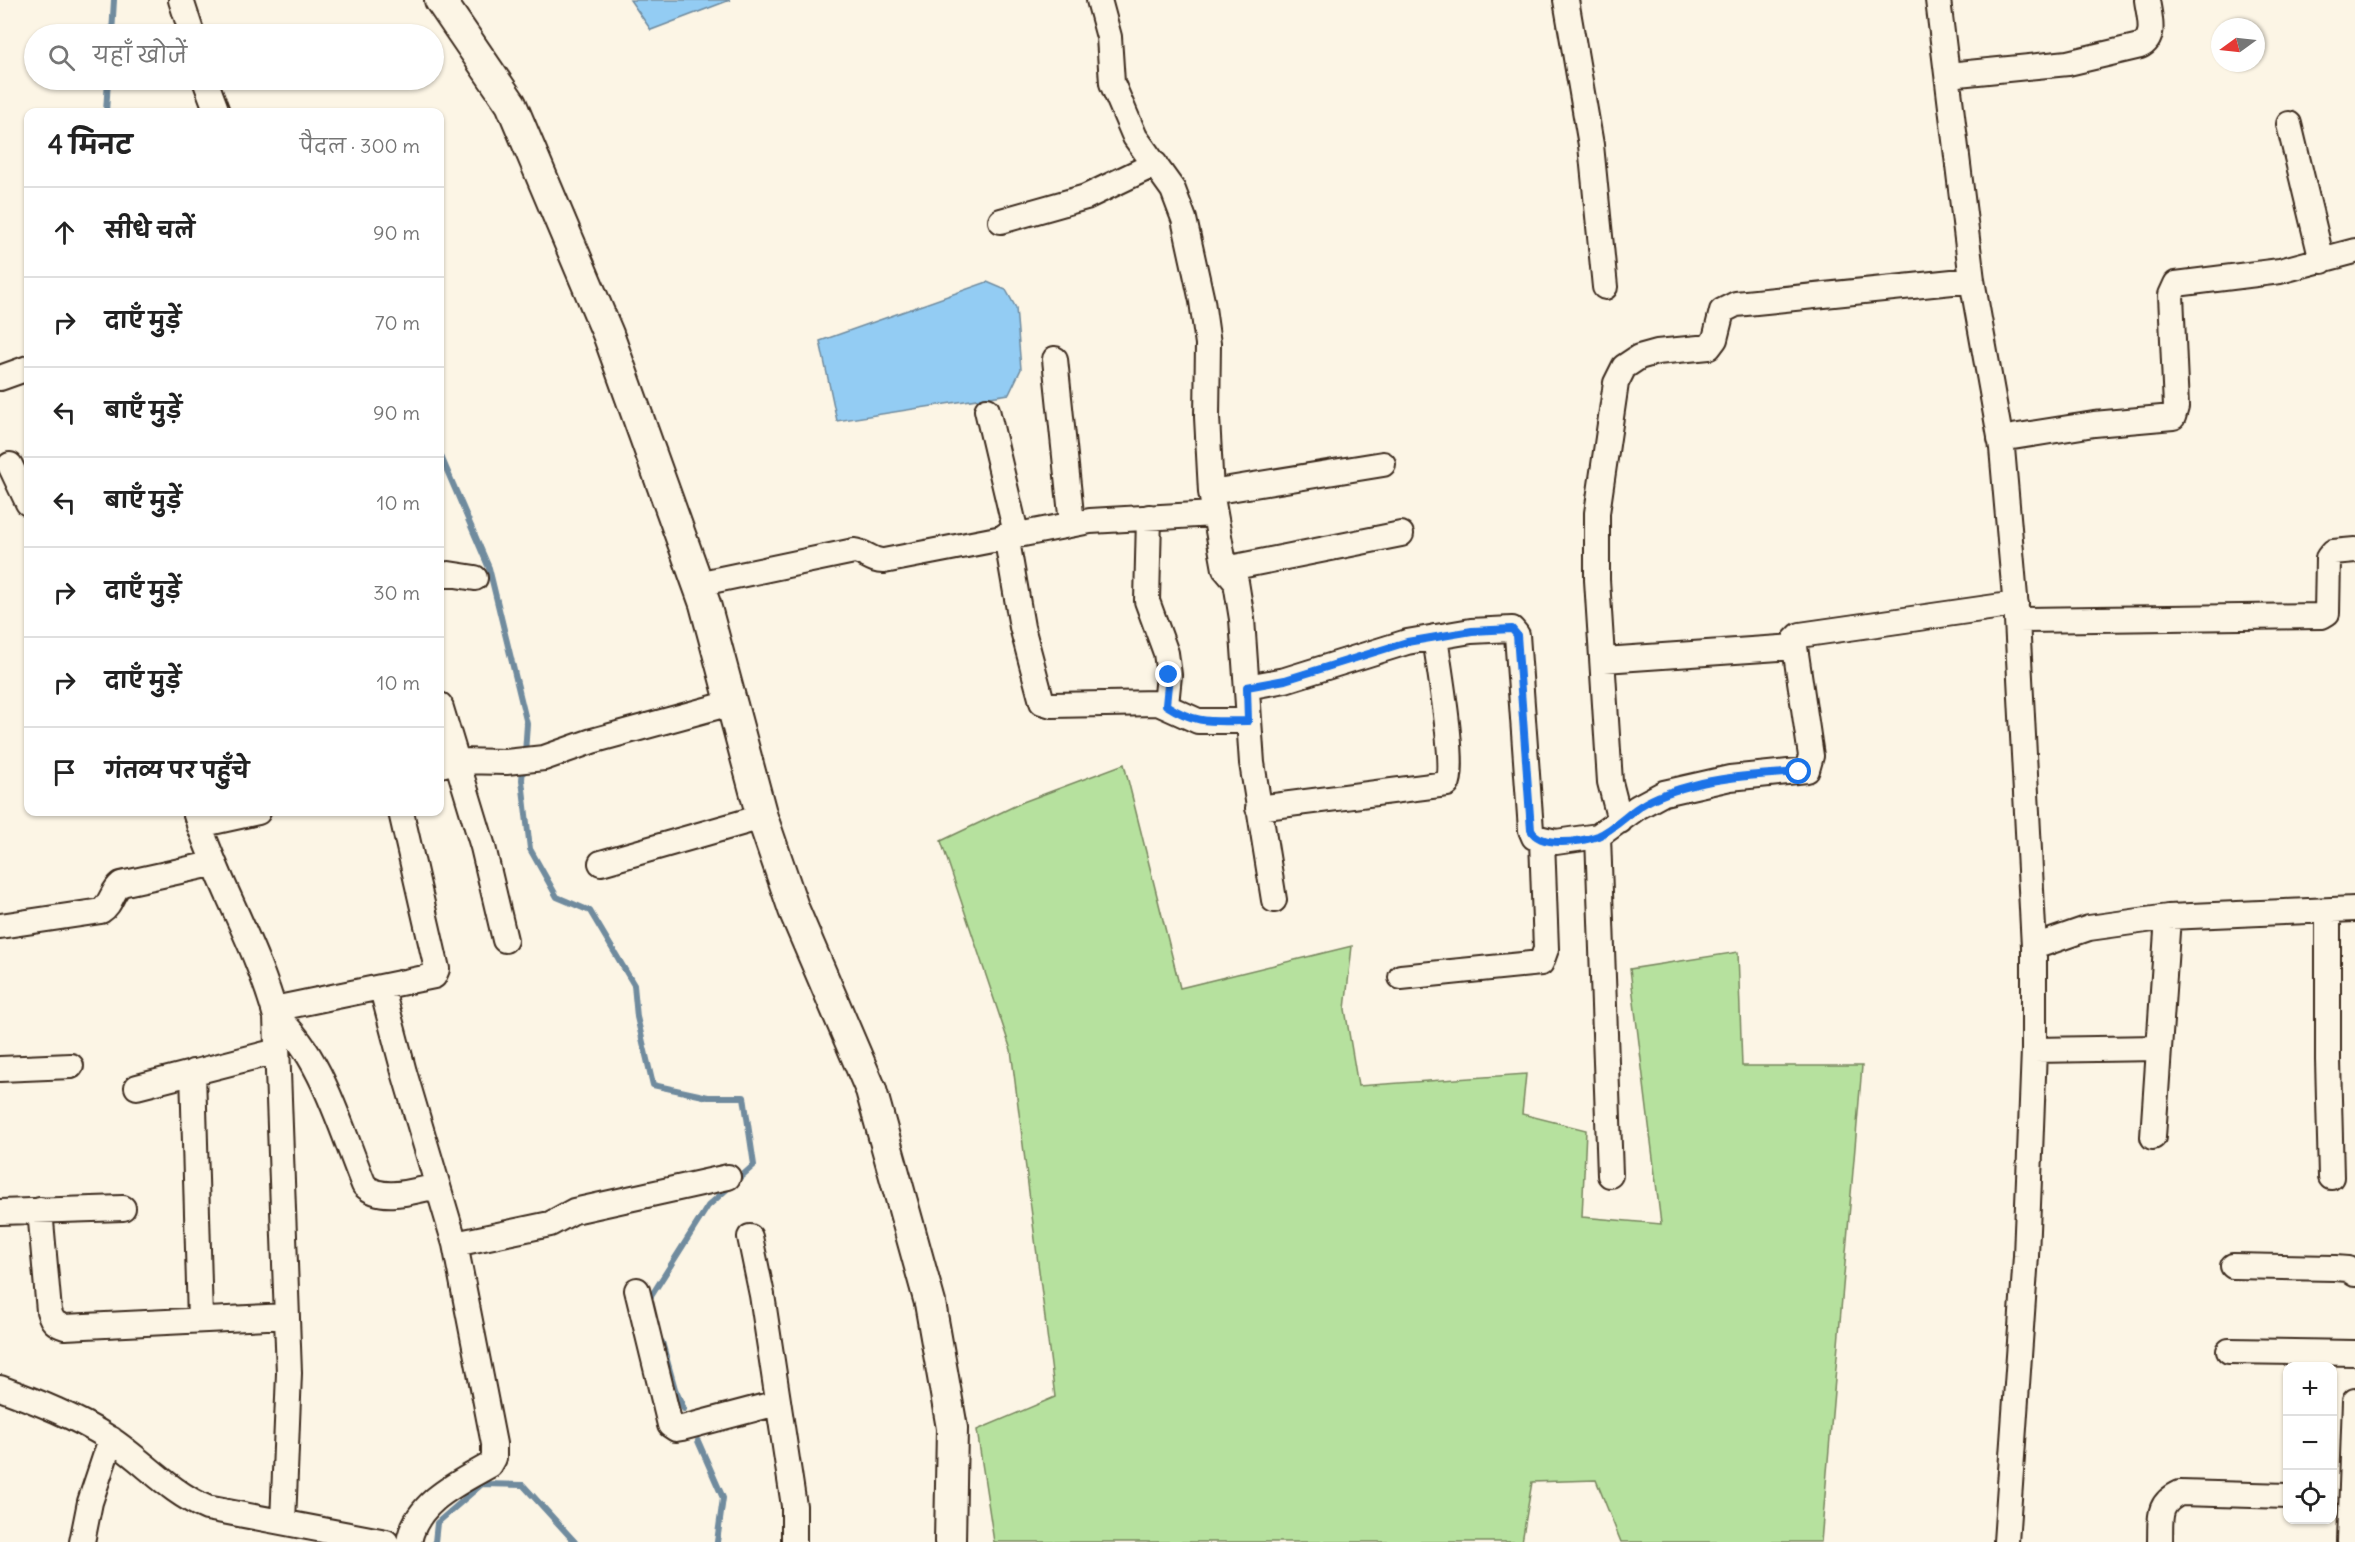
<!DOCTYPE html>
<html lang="hi">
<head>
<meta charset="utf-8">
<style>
	:root { --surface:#fff; --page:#f6f6f6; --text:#222; --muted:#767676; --line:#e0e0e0 }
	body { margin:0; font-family:Delius,"Playpen Sans Deva",sans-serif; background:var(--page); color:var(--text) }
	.controls { position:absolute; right:18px; bottom:18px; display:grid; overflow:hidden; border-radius:12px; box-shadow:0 2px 4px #0004 }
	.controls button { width:54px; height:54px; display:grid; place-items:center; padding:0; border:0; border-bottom:2px solid var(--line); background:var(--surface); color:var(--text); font:30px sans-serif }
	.compass { position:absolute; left:2211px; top:18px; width:54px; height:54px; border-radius:50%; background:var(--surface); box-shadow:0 2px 4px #0004; rotate:255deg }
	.stop { position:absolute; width:18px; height:18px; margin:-14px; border:4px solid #1a73e8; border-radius:50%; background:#fff }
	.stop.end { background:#1a73e8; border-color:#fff; box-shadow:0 2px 6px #0008 }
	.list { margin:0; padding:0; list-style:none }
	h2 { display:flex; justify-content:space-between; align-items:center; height:78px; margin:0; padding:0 24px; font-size:26px }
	h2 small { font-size:20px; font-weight:400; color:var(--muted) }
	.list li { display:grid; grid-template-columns:39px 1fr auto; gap:18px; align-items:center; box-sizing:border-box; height:90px; padding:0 24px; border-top:2px solid var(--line) }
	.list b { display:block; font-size:22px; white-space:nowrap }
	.list em { font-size:20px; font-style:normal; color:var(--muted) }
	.icon { flex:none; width:33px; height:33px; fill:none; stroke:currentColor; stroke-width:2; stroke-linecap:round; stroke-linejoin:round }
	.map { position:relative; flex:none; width:2355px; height:1542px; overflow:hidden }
	.search { position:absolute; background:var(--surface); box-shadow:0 2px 4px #0004; left:24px; top:24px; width:420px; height:66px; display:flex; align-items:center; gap:15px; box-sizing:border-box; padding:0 21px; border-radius:33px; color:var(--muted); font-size:22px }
	.panel { position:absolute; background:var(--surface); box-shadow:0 2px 4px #0004; left:24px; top:108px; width:420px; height:708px; border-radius:12px }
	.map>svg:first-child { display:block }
	.green { fill:#b6e19e; stroke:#78865e; stroke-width:1.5 }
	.water { fill:#93ccf3; stroke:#708b9e; stroke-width:1.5 }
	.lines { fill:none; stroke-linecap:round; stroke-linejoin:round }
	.stream { stroke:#708b9e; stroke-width:6 }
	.minor-casing { stroke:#3b2a1e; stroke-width:28 }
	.tertiary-casing { stroke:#3b2a1e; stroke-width:34 }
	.minor { stroke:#fcf5e5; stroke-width:24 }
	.tertiary { stroke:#fcf5e5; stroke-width:30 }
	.route { stroke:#1a73e8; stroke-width:8 }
</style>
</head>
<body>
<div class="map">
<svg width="2355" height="1542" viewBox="0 0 2355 1542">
	<rect width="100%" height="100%" fill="#fcf5e5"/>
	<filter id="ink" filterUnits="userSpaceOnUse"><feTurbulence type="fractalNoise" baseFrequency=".0167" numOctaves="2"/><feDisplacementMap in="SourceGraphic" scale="12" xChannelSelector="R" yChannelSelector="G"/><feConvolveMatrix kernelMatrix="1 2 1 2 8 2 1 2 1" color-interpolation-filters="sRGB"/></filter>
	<g filter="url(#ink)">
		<path class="green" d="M 1124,764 L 1180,988 L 1352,946 L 1345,1009 L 1358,1086 L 1526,1074 L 1522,1114 L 1586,1130 L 1582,1217 L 1661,1224 L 1630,969 L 1738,952 L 1742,1066 L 1862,1066 L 1821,1542 L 1621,1542 L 1596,1480 L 1532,1482 L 1522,1542 L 994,1542 L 977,1430 L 1055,1397 L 1011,1050 L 941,841 L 1023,802 Z"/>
		<path class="water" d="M 630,0 L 730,0 L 651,30 Z
			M 987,282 L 1006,290 L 1016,308 L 1021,369 L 1009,394 L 837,421 L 820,341 Z"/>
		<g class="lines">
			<path class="stream" d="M 112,34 L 114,0
				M 106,112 L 108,80
				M 440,454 L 489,568 L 527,724 L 525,753
				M 523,767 L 522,780 L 530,849 L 557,897 L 590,911 L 634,985 L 637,1017 L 653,1085 L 708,1097 L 744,1097 L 754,1165 L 708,1206 L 650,1298 L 651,1303
				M 662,1342 L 675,1389 L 684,1409
				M 698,1441 L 723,1498 L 717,1542
				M 435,1542 L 437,1523 L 482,1484 L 523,1485 L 575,1542"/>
			<g class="minor-casing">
				<path id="minor" d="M 181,0 L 192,34
					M 1099,0 L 1109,37 L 1112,83 L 1135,137 L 1173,190 L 1184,219 L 1202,301 L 1208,344 L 1207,417 L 1211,492 L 1225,569 L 1236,582 L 1242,619 L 1252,763 L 1274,900
					M 1566,0 L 1591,145 L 1605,287
					M 1938,0 L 1972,280 L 2002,448 L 2017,620 L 2034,947 L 2034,1050 L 2026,1256 L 2006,1542
					M 1948,75 L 2068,63 L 2140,46 C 2157,38 2149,16 2147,0
					M 205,80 L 217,112
					M 2289,124 L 2322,261
					M 1001,221 L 1086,197 L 1155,164
					M 1055,359 L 1072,524
					M 0,378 L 28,368
					M 987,410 L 1016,533
					M 2000,439 L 2094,424 L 2173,417 L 2176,407 L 2171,295 L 2176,284 L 2280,271 L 2355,251
					M 10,465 L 28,503
					M 1211,492 L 1383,464
					M 1149,517 L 1147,601 L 1166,653 L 1169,675 L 1166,705
					M 1006,535 L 1022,627 L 1042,702 L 1052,705 L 1158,703 L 1198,721 L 1248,721
					M 1225,569 L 1401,534
					M 440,576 L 449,574 L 475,578
					M 697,584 L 854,551 C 865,552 873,562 884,561 L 1090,521 L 1214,514
					M 2017,620 L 2322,616 L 2327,613 L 2328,558 L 2333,552 L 2355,550
					M 1604,660 L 1795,647
					M 1247,687 L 1285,680 L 1407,642 L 1471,631 L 1512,629 L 1517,635 L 1531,830 L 1534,837 L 1556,842 L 1598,836 L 1638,807 L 1664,793 L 1730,778 L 1807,770 L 1811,756 L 1795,647 L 1795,640 L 1800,635 L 2016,604
					M 440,705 L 483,847 L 505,940
					M 440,765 L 456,761 L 506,762 L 544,758 L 592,741 L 731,703
					M 1258,808 L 1447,784 C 1457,768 1438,661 1435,637
					M 195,812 C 217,882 257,946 276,1017 L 289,1373 L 283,1522
					M 1620,821 L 1610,782 L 1597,580 L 1597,513 L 1616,383 L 1624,367 L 1639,357 L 1657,352 L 1709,347 L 1715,339 L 1722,311 L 1736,304 L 1972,280
					M 199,825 L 258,812
					M 1598,836 L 1610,1175
					M 601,863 L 762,817
					M 2328,911 L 2328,1060 L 2331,1177
					M 0,926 L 101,911 C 112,904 111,892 121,884 L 212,864
					M 2034,947 L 2089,928 L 2168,917 L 2355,909
					M 1401,977 L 1541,963 L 1546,949 L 1542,840
					M 382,989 L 404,1072 L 455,1244 L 494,1444 L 494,1458 L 490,1465 C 458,1483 416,1502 409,1542
					M 274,1009 L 434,976 L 437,969 L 401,812
					M 276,1017 C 320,1050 343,1135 364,1185 C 382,1203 416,1190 438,1186
					M 2034,1050 L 2158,1048
					M 0,1069 L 71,1066
					M 193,1072 L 200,1320
					M 137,1087 L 277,1051
					M 2153,1137 L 2168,917
					M 40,1210 L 49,1311 C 52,1321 55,1324 65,1327 L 286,1316
					M 0,1212 L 123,1208
					M 750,1237 L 762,1295 L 794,1506 L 794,1542
					M 455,1244 L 550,1224 L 574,1211 L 728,1177
					M 2233,1266 L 2335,1268 L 2348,1269 L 2355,1274
					M 637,1290 L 670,1425 L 676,1429 L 682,1428 L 777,1403
					M 2229,1351 L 2355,1353
					M 0,1388 C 38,1402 76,1417 109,1438 C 144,1461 169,1492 207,1508 L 386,1542
					M 82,1542 L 90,1502 L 111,1439
					M 2160,1542 C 2161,1519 2156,1504 2180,1493 L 2288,1496
					M 2350,1542 L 2355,1401"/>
			</g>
			<g class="tertiary-casing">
				<path id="tertiary" d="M 440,0 L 511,104 L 608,334 L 705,604 L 762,817 L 794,910 L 871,1090 L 930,1303 L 952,1428 L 950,1542"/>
			</g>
			<use href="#minor" class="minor"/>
			<use href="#tertiary" class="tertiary"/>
		</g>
	</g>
	<g class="lines" filter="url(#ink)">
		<path class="route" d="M 1169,675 L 1166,705 C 1197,725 1213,721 1248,721 L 1247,687 L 1285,680 L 1407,642 L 1472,631 L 1512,629 L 1517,635 L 1531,830 C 1540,848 1581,842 1598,836 C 1612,830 1624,818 1636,809 C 1652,797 1671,791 1690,786 C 1725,776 1763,775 1799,772"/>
	</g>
</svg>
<div class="controls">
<button>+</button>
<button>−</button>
<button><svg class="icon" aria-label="locate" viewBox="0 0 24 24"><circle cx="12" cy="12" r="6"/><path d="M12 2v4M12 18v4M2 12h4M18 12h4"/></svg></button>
</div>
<svg class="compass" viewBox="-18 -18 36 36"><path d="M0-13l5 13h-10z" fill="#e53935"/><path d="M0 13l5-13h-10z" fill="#767676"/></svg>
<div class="stop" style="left:1799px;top:772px"></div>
<div class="stop end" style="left:1169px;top:675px"></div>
<div class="search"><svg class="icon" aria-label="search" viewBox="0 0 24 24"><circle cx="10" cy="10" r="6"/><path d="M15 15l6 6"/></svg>यहाँ खोजें</div>
<section class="panel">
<h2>4 मिनट<small>पैदल · 300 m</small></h2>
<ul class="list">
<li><svg class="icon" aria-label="ahead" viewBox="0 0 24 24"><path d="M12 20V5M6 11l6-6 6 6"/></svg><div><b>सीधे चलें</b></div><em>90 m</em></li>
<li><svg class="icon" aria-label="right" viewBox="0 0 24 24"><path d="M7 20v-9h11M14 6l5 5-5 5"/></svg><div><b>दाएँ मुड़ें</b></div><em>70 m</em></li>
<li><svg class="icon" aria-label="left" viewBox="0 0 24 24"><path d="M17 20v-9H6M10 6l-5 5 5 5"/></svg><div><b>बाएँ मुड़ें</b></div><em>90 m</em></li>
<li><svg class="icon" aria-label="left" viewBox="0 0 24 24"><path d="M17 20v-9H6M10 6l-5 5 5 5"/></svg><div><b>बाएँ मुड़ें</b></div><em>10 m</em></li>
<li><svg class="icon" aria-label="right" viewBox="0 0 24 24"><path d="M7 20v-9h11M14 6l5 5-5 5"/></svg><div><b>दाएँ मुड़ें</b></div><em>30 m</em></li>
<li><svg class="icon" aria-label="right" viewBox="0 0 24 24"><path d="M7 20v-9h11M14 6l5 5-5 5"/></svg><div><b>दाएँ मुड़ें</b></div><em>10 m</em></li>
<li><svg class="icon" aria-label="arrive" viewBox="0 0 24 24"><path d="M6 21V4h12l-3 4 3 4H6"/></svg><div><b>गंतव्य पर पहुँचे</b></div></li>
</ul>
</section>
</div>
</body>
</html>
